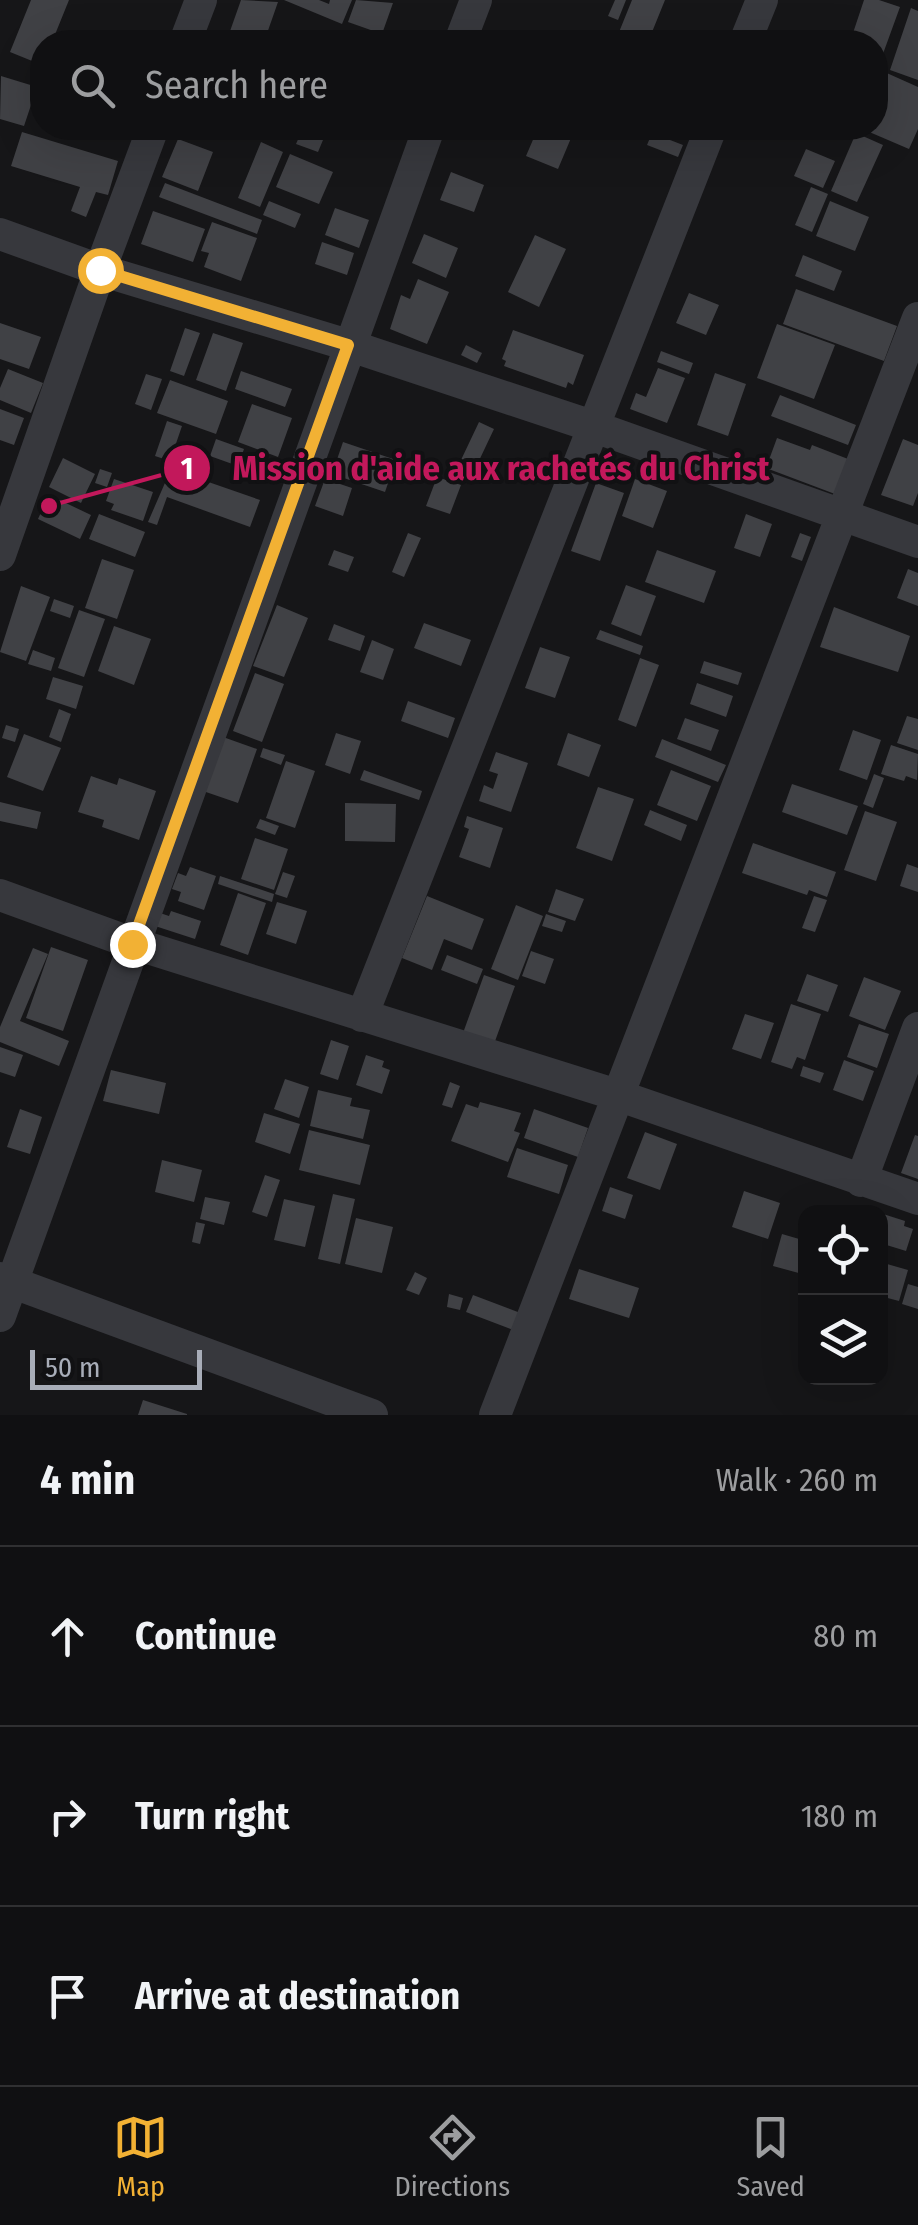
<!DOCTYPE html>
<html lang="en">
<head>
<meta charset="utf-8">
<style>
	:root { --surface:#101012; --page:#1e1e20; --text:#f1f3f6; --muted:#9c9d9f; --line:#303032; --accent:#f2b134 }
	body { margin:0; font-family:"Fira Sans Condensed",sans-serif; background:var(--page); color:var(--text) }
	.controls { position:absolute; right:30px; bottom:30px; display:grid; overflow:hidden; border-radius:20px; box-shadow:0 10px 40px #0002 }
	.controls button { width:90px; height:90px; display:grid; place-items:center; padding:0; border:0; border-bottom:2px solid var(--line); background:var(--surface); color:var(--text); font:50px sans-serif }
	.scale { position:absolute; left:30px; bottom:25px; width:172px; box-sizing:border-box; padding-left:10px; border:5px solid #a8adb8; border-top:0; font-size:28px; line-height:35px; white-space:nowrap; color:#a8adb8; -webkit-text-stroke:8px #111113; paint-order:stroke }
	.stop { position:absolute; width:30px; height:30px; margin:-22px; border:8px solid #f2b134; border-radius:50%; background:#fff }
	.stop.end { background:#f2b134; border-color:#fff; box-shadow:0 2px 10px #0008 }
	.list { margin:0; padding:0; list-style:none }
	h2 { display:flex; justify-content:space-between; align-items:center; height:130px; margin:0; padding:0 40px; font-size:42px }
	h2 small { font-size:32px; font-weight:400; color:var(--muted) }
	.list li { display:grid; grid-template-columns:65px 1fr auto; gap:30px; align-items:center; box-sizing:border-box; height:180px; padding:0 40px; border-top:2px solid var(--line) }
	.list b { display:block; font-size:38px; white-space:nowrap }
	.list em { font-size:32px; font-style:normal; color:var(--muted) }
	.icon { flex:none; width:55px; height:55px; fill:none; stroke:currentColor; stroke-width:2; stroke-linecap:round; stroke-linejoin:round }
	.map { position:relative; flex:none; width:918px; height:1415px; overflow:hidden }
	.search { position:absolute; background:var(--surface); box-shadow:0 10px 40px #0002; left:30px; right:30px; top:30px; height:110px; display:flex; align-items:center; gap:25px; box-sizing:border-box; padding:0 35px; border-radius:40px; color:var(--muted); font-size:38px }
	.sheet { height:670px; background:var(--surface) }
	nav { display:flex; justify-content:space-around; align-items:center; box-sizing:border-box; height:140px; border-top:2px solid var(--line); background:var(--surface); font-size:28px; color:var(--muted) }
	nav a { display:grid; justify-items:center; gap:5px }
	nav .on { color:var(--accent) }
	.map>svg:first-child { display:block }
	.building { fill:#404145 }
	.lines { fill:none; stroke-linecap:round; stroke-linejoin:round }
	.minor { stroke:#37383d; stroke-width:32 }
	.route { stroke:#f2b134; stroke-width:12 }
	.leader { fill:none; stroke:#c2185b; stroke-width:4 }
	.callout-dot { fill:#c2185b; stroke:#111113; stroke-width:4 }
	.mark-label { font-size:30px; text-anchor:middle; font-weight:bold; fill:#fff }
	.callout-label { font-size:35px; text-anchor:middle; font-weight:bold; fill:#c2185b; stroke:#111113; stroke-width:8; stroke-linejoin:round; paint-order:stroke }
</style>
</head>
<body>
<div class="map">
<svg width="918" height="1415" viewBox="0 0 918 1415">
	<rect width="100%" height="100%" fill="#161618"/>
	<path class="building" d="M 31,0 L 69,0 L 52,42 L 42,42 L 42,65 L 10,52 Z
		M 241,0 L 278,2 L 264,42 L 252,42 L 229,34 Z
		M 284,0 L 319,0 L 329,4 L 330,0 L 352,0 L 342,24 Z
		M 356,0 L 393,3 L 382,34 L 348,22 Z
		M 615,0 L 626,0 L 618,20 L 608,16 Z
		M 632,0 L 665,0 L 648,42 L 615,42 Z
		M 864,0 L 879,0 L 900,7 L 880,62 L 876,61 L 876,42 L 850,42 Z
		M 911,8 L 918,11 L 918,80 L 890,70 Z
		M 880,70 L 918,87 L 918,129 L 909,149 L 860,128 L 876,128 L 876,79 Z
		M 1,76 L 37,87 L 24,126 L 0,119 Z
		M 303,128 L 328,128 L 318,152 L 296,144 Z
		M 538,128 L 564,128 L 574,131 L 558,169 L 526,156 Z
		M 650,128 L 690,128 L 685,140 Z
		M 22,132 L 118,161 L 108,195 L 96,192 L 86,217 L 71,211 L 80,187 L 11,166 Z
		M 652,133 L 683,145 L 678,157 L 647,145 Z
		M 856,133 L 883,145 L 857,202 L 831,191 Z
		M 178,139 L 213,152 L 198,191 L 162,177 Z
		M 261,142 L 283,152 L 260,207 L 238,198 Z
		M 806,149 L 835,161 L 823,188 L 794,176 Z
		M 290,154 L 333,172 L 319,204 L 276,187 Z
		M 451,172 L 484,185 L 474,212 L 440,200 Z
		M 165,183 L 262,220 L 257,234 L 159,197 Z
		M 811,187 L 828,194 L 812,232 L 795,225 Z
		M 269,201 L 301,214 L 295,228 L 263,215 Z
		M 830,201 L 869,217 L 855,251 L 816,236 Z
		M 335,208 L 369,220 L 359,248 L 325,235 Z
		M 153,211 L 205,229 L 193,262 L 141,244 Z
		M 212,222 L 257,238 L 241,281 L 204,267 L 209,253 L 201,251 Z
		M 424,234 L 458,248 L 446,278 L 412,263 Z
		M 535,235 L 566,249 L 539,307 L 508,292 Z
		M 322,242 L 354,253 L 347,275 L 315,264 Z
		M 803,255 L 842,271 L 834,291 L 795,276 Z
		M 418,279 L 449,292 L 427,344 L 390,329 L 401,295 L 410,299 Z
		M 796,289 L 897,326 L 884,361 L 783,324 Z
		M 689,293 L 719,305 L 706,335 L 676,323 Z
		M 0,323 L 41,337 L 29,369 L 0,359 Z
		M 777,324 L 835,345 L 814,399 L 757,378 Z
		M 185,328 L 200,333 L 184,376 L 170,371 Z
		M 513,330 L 584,355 L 573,385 L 568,382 L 566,388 L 504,366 L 506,361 L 502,359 Z
		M 213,333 L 243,343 L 226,391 L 196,380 Z
		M 466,345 L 482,353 L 477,363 L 461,355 Z
		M 661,351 L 693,363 L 689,374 L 657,362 Z
		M 658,368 L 685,378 L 667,423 L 630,409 L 636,393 L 646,397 Z
		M 8,369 L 43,383 L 31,413 L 0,400 L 0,388 Z
		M 241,371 L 292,389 L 285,407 L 235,389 Z
		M 715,373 L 746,384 L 728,436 L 697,425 Z
		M 146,374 L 162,379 L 151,410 L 135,404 Z
		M 170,380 L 228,401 L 216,434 L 157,413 Z
		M 780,395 L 856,425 L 848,445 L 771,416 Z
		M 252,404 L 292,418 L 278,457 L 238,442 Z
		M 0,409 L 24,418 L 14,445 L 0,440 Z
		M 167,421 L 182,426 L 170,461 L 155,456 Z
		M 479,422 L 494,429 L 476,467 L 461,460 Z
		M 777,438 L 810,450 L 812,445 L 848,459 L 835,494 L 766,468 Z
		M 216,439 L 244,449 L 238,466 L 210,456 Z
		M 903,439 L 918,445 L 918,493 L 913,506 L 881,495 Z
		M 343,442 L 396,460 L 385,492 L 332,474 Z
		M 63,458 L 95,474 L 81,503 L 49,487 Z
		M 100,469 L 112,473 L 107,487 L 95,483 Z
		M 171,469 L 260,500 L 250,527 L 167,497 L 157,525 L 148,522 Z
		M 437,477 L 461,485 L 450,514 L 426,506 Z
		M 114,479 L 153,492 L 143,521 L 111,510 L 114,504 L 106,501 Z
		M 325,479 L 352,488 L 343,516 L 315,506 Z
		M 635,479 L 667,491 L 653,528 L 622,516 Z
		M 596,483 L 624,493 L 600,561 L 571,551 Z
		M 49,495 L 91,515 L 80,539 L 38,519 Z
		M 99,514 L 145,532 L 135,557 L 89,539 Z
		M 746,514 L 772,524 L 760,557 L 734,548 Z
		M 408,533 L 421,538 L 404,577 L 392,572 Z
		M 800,533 L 811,537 L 802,561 L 791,557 Z
		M 334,550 L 354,557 L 348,572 L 328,565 Z
		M 657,550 L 716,571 L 704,603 L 645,582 Z
		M 102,559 L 134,570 L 117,619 L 85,608 Z
		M 908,569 L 918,573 L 918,606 L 897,598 Z
		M 626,585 L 656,596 L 641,636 L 611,624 Z
		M 21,586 L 50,597 L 26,661 L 0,652 Z
		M 54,599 L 74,606 L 70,618 L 50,611 Z
		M 277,605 L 308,618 L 284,677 L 253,666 Z
		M 834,607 L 910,636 L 898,672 L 820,647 Z
		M 79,610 L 105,619 L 84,677 L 58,668 Z
		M 424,623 L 471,640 L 461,666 L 414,648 Z
		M 334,624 L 365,636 L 360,651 L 328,640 Z
		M 114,626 L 151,639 L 134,685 L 98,671 Z
		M 600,630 L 643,646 L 640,655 L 596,639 Z
		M 372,640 L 394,649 L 383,680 L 360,672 Z
		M 540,647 L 570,657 L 555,698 L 525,688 Z
		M 33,650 L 55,658 L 51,671 L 28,664 Z
		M 640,658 L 659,665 L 636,727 L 618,720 Z
		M 704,661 L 742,673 L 738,685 L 700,673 Z
		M 255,673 L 284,684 L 262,742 L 233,731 Z
		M 53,677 L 83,686 L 76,709 L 46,699 Z
		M 697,683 L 733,696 L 726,717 L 690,704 Z
		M 408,701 L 455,718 L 448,738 L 401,721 Z
		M 59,709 L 71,714 L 61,742 L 49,737 Z
		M 907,716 L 918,719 L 918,750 L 897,743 Z
		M 685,718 L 719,730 L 711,751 L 677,739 Z
		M 6,725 L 19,729 L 15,742 L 2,738 Z
		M 853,730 L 881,740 L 867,780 L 839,770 Z
		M 336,733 L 361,741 L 350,774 L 325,765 Z
		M 568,733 L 601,745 L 589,777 L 557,765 Z
		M 24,734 L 61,748 L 43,791 L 7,777 Z
		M 223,737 L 257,749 L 238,803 L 203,791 Z
		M 662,739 L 726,765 L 718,782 L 655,757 Z
		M 891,745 L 918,754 L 917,780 L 906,776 L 904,781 L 881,774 Z
		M 263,748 L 285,755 L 281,765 L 260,757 Z
		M 496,752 L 528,763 L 511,812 L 479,801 L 484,785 L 493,789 L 498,774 L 489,771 Z
		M 286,761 L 315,771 L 295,828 L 266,818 Z
		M 364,770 L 422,791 L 419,800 L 360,780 Z
		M 671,770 L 711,786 L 697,821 L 657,805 Z
		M 874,774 L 884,778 L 873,808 L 863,804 Z
		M 91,776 L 117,785 L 119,778 L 156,791 L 139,840 L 102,827 L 104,820 L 78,812 Z
		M 792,784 L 858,806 L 847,835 L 782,812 Z
		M 598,787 L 634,799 L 612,861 L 576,848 Z
		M 0,802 L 41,812 L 37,829 L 0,821 Z
		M 345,803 L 396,804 L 395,842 L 345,841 Z
		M 650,810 L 687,825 L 681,841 L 644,825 Z
		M 865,811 L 897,822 L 876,881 L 844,870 Z
		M 467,816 L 503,828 L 490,868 L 459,857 L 469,829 L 464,827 Z
		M 260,819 L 279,826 L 275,835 L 256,828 Z
		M 255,838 L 288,849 L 274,890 L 241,879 Z
		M 753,843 L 836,872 L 827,897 L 809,890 L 807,895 L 742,873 Z
		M 907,864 L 918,868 L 918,892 L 900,886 Z
		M 190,867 L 216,876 L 204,910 L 178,901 L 181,892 L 172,889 L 178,873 L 186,876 Z
		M 283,872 L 295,876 L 287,898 L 275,894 Z
		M 220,876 L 274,894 L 272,902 L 218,884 Z
		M 556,889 L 584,899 L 575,921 L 548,912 Z
		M 238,893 L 266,903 L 248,955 L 220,945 Z
		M 427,896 L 484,919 L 472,950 L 444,939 L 432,970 L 402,958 Z
		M 814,896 L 827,900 L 815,932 L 802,928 Z
		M 277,902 L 307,911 L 296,944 L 266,934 Z
		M 516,905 L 543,916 L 518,980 L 491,969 Z
		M 171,911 L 201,921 L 195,939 L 155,926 L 160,913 L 169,916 Z
		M 546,914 L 566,921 L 562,932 L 542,926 Z
		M 51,947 L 88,960 L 63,1031 L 26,1018 Z
		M 33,948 L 48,954 L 20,1021 L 69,1041 L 59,1066 L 0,1042 L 0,1027 Z
		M 531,951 L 554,959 L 545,984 L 522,976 Z
		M 447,955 L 483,969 L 477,984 L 441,970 Z
		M 807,974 L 838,985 L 828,1012 L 797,1001 Z
		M 484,975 L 515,986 L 494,1044 L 463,1033 Z
		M 864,977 L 901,991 L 885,1030 L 849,1016 Z
		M 791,1004 L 821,1014 L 805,1060 L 797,1057 L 792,1069 L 771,1062 Z
		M 745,1014 L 774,1023 L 761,1059 L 732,1049 Z
		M 859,1024 L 889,1034 L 877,1068 L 847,1057 Z
		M 331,1040 L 349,1046 L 338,1080 L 320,1074 Z
		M 0,1047 L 23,1055 L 15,1077 L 0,1072 Z
		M 366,1055 L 384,1061 L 382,1067 L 390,1070 L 382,1094 L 356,1085 Z
		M 844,1060 L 874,1071 L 863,1101 L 833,1090 Z
		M 803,1066 L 824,1073 L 820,1083 L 800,1076 Z
		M 111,1070 L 166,1083 L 159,1114 L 103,1101 Z
		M 285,1079 L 309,1087 L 299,1118 L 274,1109 Z
		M 450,1082 L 460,1086 L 452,1108 L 442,1105 Z
		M 318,1090 L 352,1098 L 350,1106 L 370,1110 L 363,1139 L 310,1126 Z
		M 480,1102 L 521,1113 L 514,1131 L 520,1133 L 508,1162 L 451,1141 L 466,1104 L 478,1108 Z
		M 20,1109 L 42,1117 L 30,1154 L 7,1147 Z
		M 534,1109 L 588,1128 L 578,1157 L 524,1138 Z
		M 264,1113 L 300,1124 L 290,1154 L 255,1142 Z
		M 309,1130 L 370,1145 L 360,1185 L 299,1170 Z
		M 645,1132 L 677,1144 L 660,1190 L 627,1178 Z
		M 915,1135 L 918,1136 L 918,1179 L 901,1173 Z
		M 517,1148 L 568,1165 L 559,1194 L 507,1177 Z
		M 162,1160 L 202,1170 L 194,1202 L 155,1192 Z
		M 265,1175 L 280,1180 L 267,1217 L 252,1212 Z
		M 610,1187 L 633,1195 L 625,1219 L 602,1211 Z
		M 744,1191 L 780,1203 L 768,1239 L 732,1227 Z
		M 333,1194 L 355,1199 L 340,1264 L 318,1259 Z
		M 205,1197 L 230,1202 L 224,1225 L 200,1219 Z
		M 284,1199 L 315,1206 L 305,1247 L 274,1240 Z
		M 880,1213 L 905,1221 L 904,1226 L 913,1229 L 906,1251 L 880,1243 Z
		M 356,1218 L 393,1227 L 382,1273 L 345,1264 Z
		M 196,1222 L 205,1224 L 200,1244 L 192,1242 Z
		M 782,1234 L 806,1241 L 806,1275 L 773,1266 Z
		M 880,1262 L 908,1270 L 899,1301 L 880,1296 Z
		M 579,1269 L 639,1288 L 629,1318 L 569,1299 Z
		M 415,1272 L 427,1278 L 419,1295 L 406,1290 Z
		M 908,1284 L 918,1287 L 918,1309 L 902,1304 Z
		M 449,1294 L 463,1298 L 460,1310 L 447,1307 Z
		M 473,1295 L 523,1314 L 516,1331 L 466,1312 Z
		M 143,1400 L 187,1414 L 187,1415 L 138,1415 Z"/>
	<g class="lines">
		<path class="minor" d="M 185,42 L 201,0
			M 460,42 L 476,0
			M 745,42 L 762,0
			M 0,234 L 100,270 L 348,345 L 592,426 L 918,542
			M 0,555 L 100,270 L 153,128
			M 0,895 L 132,943 L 617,1095 L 918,1199
			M 362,1016 L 711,128
			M 861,1181 L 918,1028
			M 0,1278 L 372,1415
			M 0,1316 L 429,128
			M 495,1415 L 918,318"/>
	</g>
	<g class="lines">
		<path class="route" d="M 100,270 L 348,345 L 132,944"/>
	</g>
	<path class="leader" d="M49 506L187 468"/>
	<g class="callout-dot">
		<circle cx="49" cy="506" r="10"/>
		<circle cx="187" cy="468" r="25"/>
	</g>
	<g class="mark-label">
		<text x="187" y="479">1</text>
	</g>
	<g class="callout-label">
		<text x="501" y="480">Mission d'aide aux rachetés du Christ</text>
	</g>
</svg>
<div class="controls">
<button><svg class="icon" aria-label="locate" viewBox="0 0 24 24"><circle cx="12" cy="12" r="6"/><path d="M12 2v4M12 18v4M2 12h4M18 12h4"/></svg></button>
<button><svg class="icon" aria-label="layers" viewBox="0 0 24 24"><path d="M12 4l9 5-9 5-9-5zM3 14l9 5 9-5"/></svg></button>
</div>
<div class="scale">50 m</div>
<div class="stop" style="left:100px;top:270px"></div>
<div class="stop end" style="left:132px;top:944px"></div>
<div class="search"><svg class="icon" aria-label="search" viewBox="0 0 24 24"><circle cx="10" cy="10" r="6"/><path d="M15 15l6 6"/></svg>Search here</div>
</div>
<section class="sheet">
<h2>4 min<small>Walk · 260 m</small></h2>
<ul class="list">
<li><svg class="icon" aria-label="ahead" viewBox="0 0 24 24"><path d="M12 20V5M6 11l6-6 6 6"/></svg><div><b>Continue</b></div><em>80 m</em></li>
<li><svg class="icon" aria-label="right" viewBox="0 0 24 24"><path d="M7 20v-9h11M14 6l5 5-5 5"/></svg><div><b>Turn right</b></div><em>180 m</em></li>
<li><svg class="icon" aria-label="arrive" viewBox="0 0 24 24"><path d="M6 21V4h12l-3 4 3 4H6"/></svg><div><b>Arrive at destination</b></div></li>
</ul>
</section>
<nav>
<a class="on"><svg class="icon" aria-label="map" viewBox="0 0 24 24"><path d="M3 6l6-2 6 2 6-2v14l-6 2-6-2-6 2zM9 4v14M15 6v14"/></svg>Map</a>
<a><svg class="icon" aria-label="directions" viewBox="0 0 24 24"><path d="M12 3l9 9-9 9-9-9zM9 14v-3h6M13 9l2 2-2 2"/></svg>Directions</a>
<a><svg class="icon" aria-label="saved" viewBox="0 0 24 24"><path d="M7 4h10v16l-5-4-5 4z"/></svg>Saved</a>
</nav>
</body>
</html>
